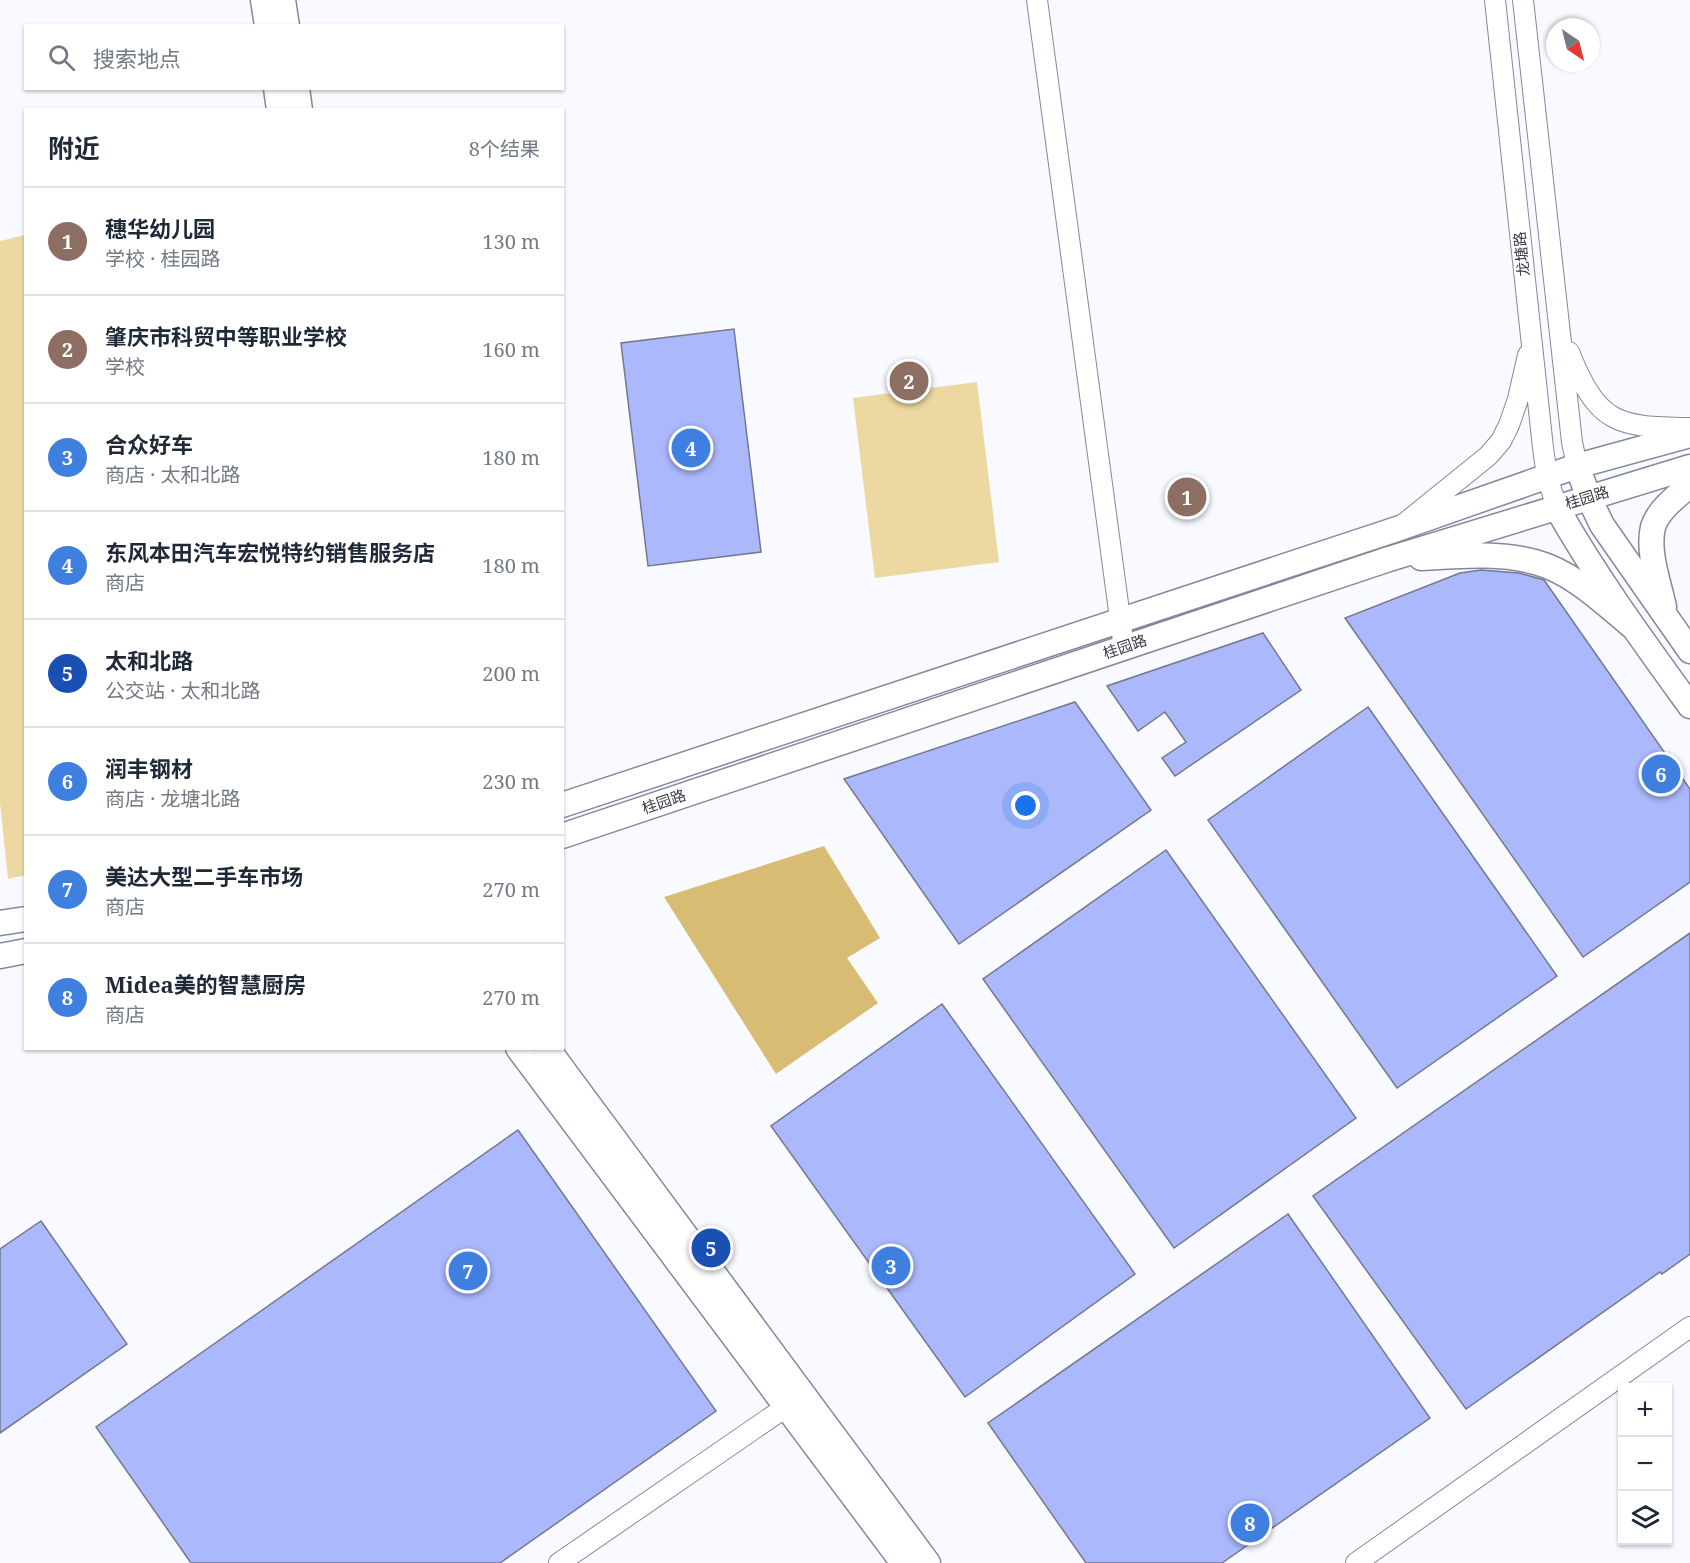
<!DOCTYPE html>
<html lang="zh">
<head>
<meta charset="utf-8">
<style>
	:root { --surface:#fff; --page:#f6f6f7; --text:#1f2937; --muted:#747a83; --line:#e0e1e3; --accent:#db2777 }
	body { margin:0; font-family:"Noto Serif","Noto Sans SC",serif; background:var(--page); color:var(--text) }
	.controls { position:absolute; right:18px; bottom:18px; display:grid; overflow:hidden; border-radius:0px; box-shadow:0 2px 4px #0004 }
	.controls button { width:54px; height:54px; display:grid; place-items:center; padding:0; border:0; border-bottom:2px solid var(--line); background:var(--surface); color:var(--text); font:30px sans-serif }
	.compass { position:absolute; left:1546px; top:18px; width:54px; height:54px; border-radius:50%; background:var(--surface); box-shadow:0 2px 4px #0004; rotate:145deg }
	.you { position:absolute; left:1026px; top:806px; width:21px; height:21px; margin:-15px; border:4px solid #fff; border-radius:50%; background:#1a73e8; box-shadow:0 0 0 9px #1a73e833 }
	.badge { display:grid; place-items:center; width:39px; height:39px; border-radius:50%; background:var(--accent); color:#fff; font-size:20px; font-weight:700 }
	.pin { position:absolute; translate:-50% -50%; border:3px solid #fff; box-shadow:0 2px 6px #0006 }
	.list { margin:0; padding:0; list-style:none }
	h2 { display:flex; justify-content:space-between; align-items:center; height:78px; margin:0; padding:0 24px; font-size:26px }
	h2 small { font-size:20px; font-weight:400; color:var(--muted) }
	.list li { display:grid; grid-template-columns:39px 1fr auto; gap:18px; align-items:center; box-sizing:border-box; height:108px; padding:0 24px; border-top:2px solid var(--line) }
	.list b { display:block; font-size:22px; white-space:nowrap }
	.list p { margin:0; font-size:20px; white-space:nowrap; color:var(--muted) }
	.list em { font-size:20px; font-style:normal; color:var(--muted) }
	.icon { flex:none; width:33px; height:33px; fill:none; stroke:currentColor; stroke-width:2; stroke-linecap:round; stroke-linejoin:round }
	.map { position:relative; flex:none; width:1690px; height:1563px; overflow:hidden }
	.search { position:absolute; background:var(--surface); box-shadow:0 2px 4px #0004; left:24px; top:24px; width:540px; height:66px; display:flex; align-items:center; gap:15px; box-sizing:border-box; padding:0 21px; border-radius:0px; color:var(--muted); font-size:22px }
	.panel { position:absolute; background:var(--surface); box-shadow:0 2px 4px #0004; left:24px; top:108px; width:540px; height:942px; border-radius:0px }
	.map>svg:first-child { display:block }
	.green { fill:#edd8a1 }
	.forest { fill:#d8bc73 }
	.building { fill:#abb8fc; stroke:#73788b; stroke-width:1.5 }
	.lines { fill:none; stroke-linecap:round; stroke-linejoin:round }
	.minor-casing { stroke:#84889c; stroke-width:22 }
	.major-casing { stroke:#84889c; stroke-width:27 }
	.minor { stroke:#fff; stroke-width:20 }
	.major { stroke:#fff; stroke-width:24 }
	.labels { text-anchor:middle; stroke-width:4.5; stroke-linejoin:round; paint-order:stroke }
	.street-label { font-size:15px; fill:#3a3c45; stroke:#fff }
</style>
</head>
<body>
<div class="map">
<svg width="1690" height="1563" viewBox="0 0 1690 1563">
	<rect width="100%" height="100%" fill="#f9faff"/>
	<path class="green" d="M 25,235 L 26,875 L 8,879 L 0,803 L 0,241 Z
		M 977,382 L 999,562 L 875,578 L 853,398 Z"/>
	<path class="forest" d="M 824,846 L 880,938 L 847,958 L 878,1003 L 776,1074 L 664,897 Z"/>
	<path class="building" d="M 734,329 L 761,552 L 648,566 L 621,343 Z
		M 1481,570 L 1519,573 L 1544,580 L 1690,789 L 1690,882 L 1583,957 L 1345,618 L 1460,573 Z
		M 1263,633 L 1301,690 L 1175,776 L 1162,758 L 1186,742 L 1165,712 L 1138,731 L 1107,686 Z
		M 1075,702 L 1151,810 L 959,944 L 844,779 Z
		M 1368,707 L 1557,976 L 1397,1088 L 1208,820 Z
		M 1166,850 L 1356,1118 L 1174,1248 L 983,979 Z
		M 1690,933 L 1690,1254 L 1662,1274 L 1660,1272 L 1466,1409 L 1313,1196 Z
		M 942,1004 L 1135,1274 L 965,1397 L 771,1126 Z
		M 518,1130 L 716,1411 L 500,1563 L 191,1563 L 96,1427 Z
		M 1288,1214 L 1430,1418 L 1222,1563 L 1086,1563 L 988,1423 Z
		M 41,1221 L 127,1344 L 0,1433 L 0,1249 Z"/>
	<g class="lines">
		<g class="minor-casing">
			<path id="minor" d="M 1037,0 L 1124,648
				M 1495,0 L 1543,448 L 1547,476 L 1557,508
				M 1523,0 L 1572,442 L 1577,466
				M 1569,352 C 1598,424 1616,427 1690,428
				M 1405,523 L 1488,456 L 1501,441 L 1509,425 L 1518,399 L 1528,355
				M 559,1563 L 796,1400
				M 1356,1563 L 1690,1327"/>
		</g>
		<g class="major-casing">
			<path id="major" d="M 263,0 L 267,26
				M 283,0 L 287,26
				M 276,88 L 279,110
				M 297,88 L 300,110
				M 1577,466 L 1589,498 L 1602,525 L 1690,651
				M 1557,508 C 1596,577 1643,641 1690,706
				M 1421,558 C 1458,556 1499,552 1535,562 C 1573,572 1605,604 1634,628
				M 1664,607 C 1659,583 1647,552 1653,527 C 1658,510 1677,496 1690,485
				M 562,805 L 1397,529 L 1577,466 L 1690,435
				M 562,836 L 1389,559 L 1690,467
				M 0,923 L 26,919
				M 0,956 L 26,951
				M 518,1048 L 903,1563
				M 547,1048 L 928,1563"/>
		</g>
		<use href="#minor" class="minor"/>
		<use href="#major" class="major"/>
	</g>
	<g class="labels">
		<g class="street-label">
			<text transform="translate(1522 254) rotate(-96)" y="5">龙塘路</text>
			<text transform="translate(1587 498) rotate(-17)" y="5">桂园路</text>
			<text transform="translate(1125 647) rotate(-19)" y="5">桂园路</text>
			<text transform="translate(664 802) rotate(-19)" y="5">桂园路</text>
		</g>
	</g>
</svg>
<div class="controls">
<button>+</button>
<button>−</button>
<button><svg class="icon" aria-label="layers" viewBox="0 0 24 24"><path d="M12 4l9 5-9 5-9-5zM3 14l9 5 9-5"/></svg></button>
</div>
<svg class="compass" viewBox="-18 -18 36 36"><path d="M0-13l5 13h-10z" fill="#e53935"/><path d="M0 13l5-13h-10z" fill="#747a83"/></svg>
<div class="you"></div>
<div class="pin badge" style="left:1187px;top:497px;background:#8d6e63">1</div>
<div class="pin badge" style="left:909px;top:381px;background:#8d6e63">2</div>
<div class="pin badge" style="left:891px;top:1266px;background:#3f7fe0">3</div>
<div class="pin badge" style="left:691px;top:448px;background:#3f7fe0">4</div>
<div class="pin badge" style="left:711px;top:1248px;background:#1a4fb4">5</div>
<div class="pin badge" style="left:1661px;top:774px;background:#3f7fe0">6</div>
<div class="pin badge" style="left:468px;top:1271px;background:#3f7fe0">7</div>
<div class="pin badge" style="left:1250px;top:1523px;background:#3f7fe0">8</div>
<div class="search"><svg class="icon" aria-label="search" viewBox="0 0 24 24"><circle cx="10" cy="10" r="6"/><path d="M15 15l6 6"/></svg>搜索地点</div>
<section class="panel">
<h2>附近<small>8个结果</small></h2>
<ul class="list">
<li><span class="badge" style="background:#8d6e63">1</span><div><b>穗华幼儿园</b><p>学校 · 桂园路</p></div><em>130 m</em></li>
<li><span class="badge" style="background:#8d6e63">2</span><div><b>肇庆市科贸中等职业学校</b><p>学校</p></div><em>160 m</em></li>
<li><span class="badge" style="background:#3f7fe0">3</span><div><b>合众好车</b><p>商店 · 太和北路</p></div><em>180 m</em></li>
<li><span class="badge" style="background:#3f7fe0">4</span><div><b>东风本田汽车宏悦特约销售服务店</b><p>商店</p></div><em>180 m</em></li>
<li><span class="badge" style="background:#1a4fb4">5</span><div><b>太和北路</b><p>公交站 · 太和北路</p></div><em>200 m</em></li>
<li><span class="badge" style="background:#3f7fe0">6</span><div><b>润丰钢材</b><p>商店 · 龙塘北路</p></div><em>230 m</em></li>
<li><span class="badge" style="background:#3f7fe0">7</span><div><b>美达大型二手车市场</b><p>商店</p></div><em>270 m</em></li>
<li><span class="badge" style="background:#3f7fe0">8</span><div><b>Midea美的智慧厨房</b><p>商店</p></div><em>270 m</em></li>
</ul>
</section>
</div>
</body>
</html>
